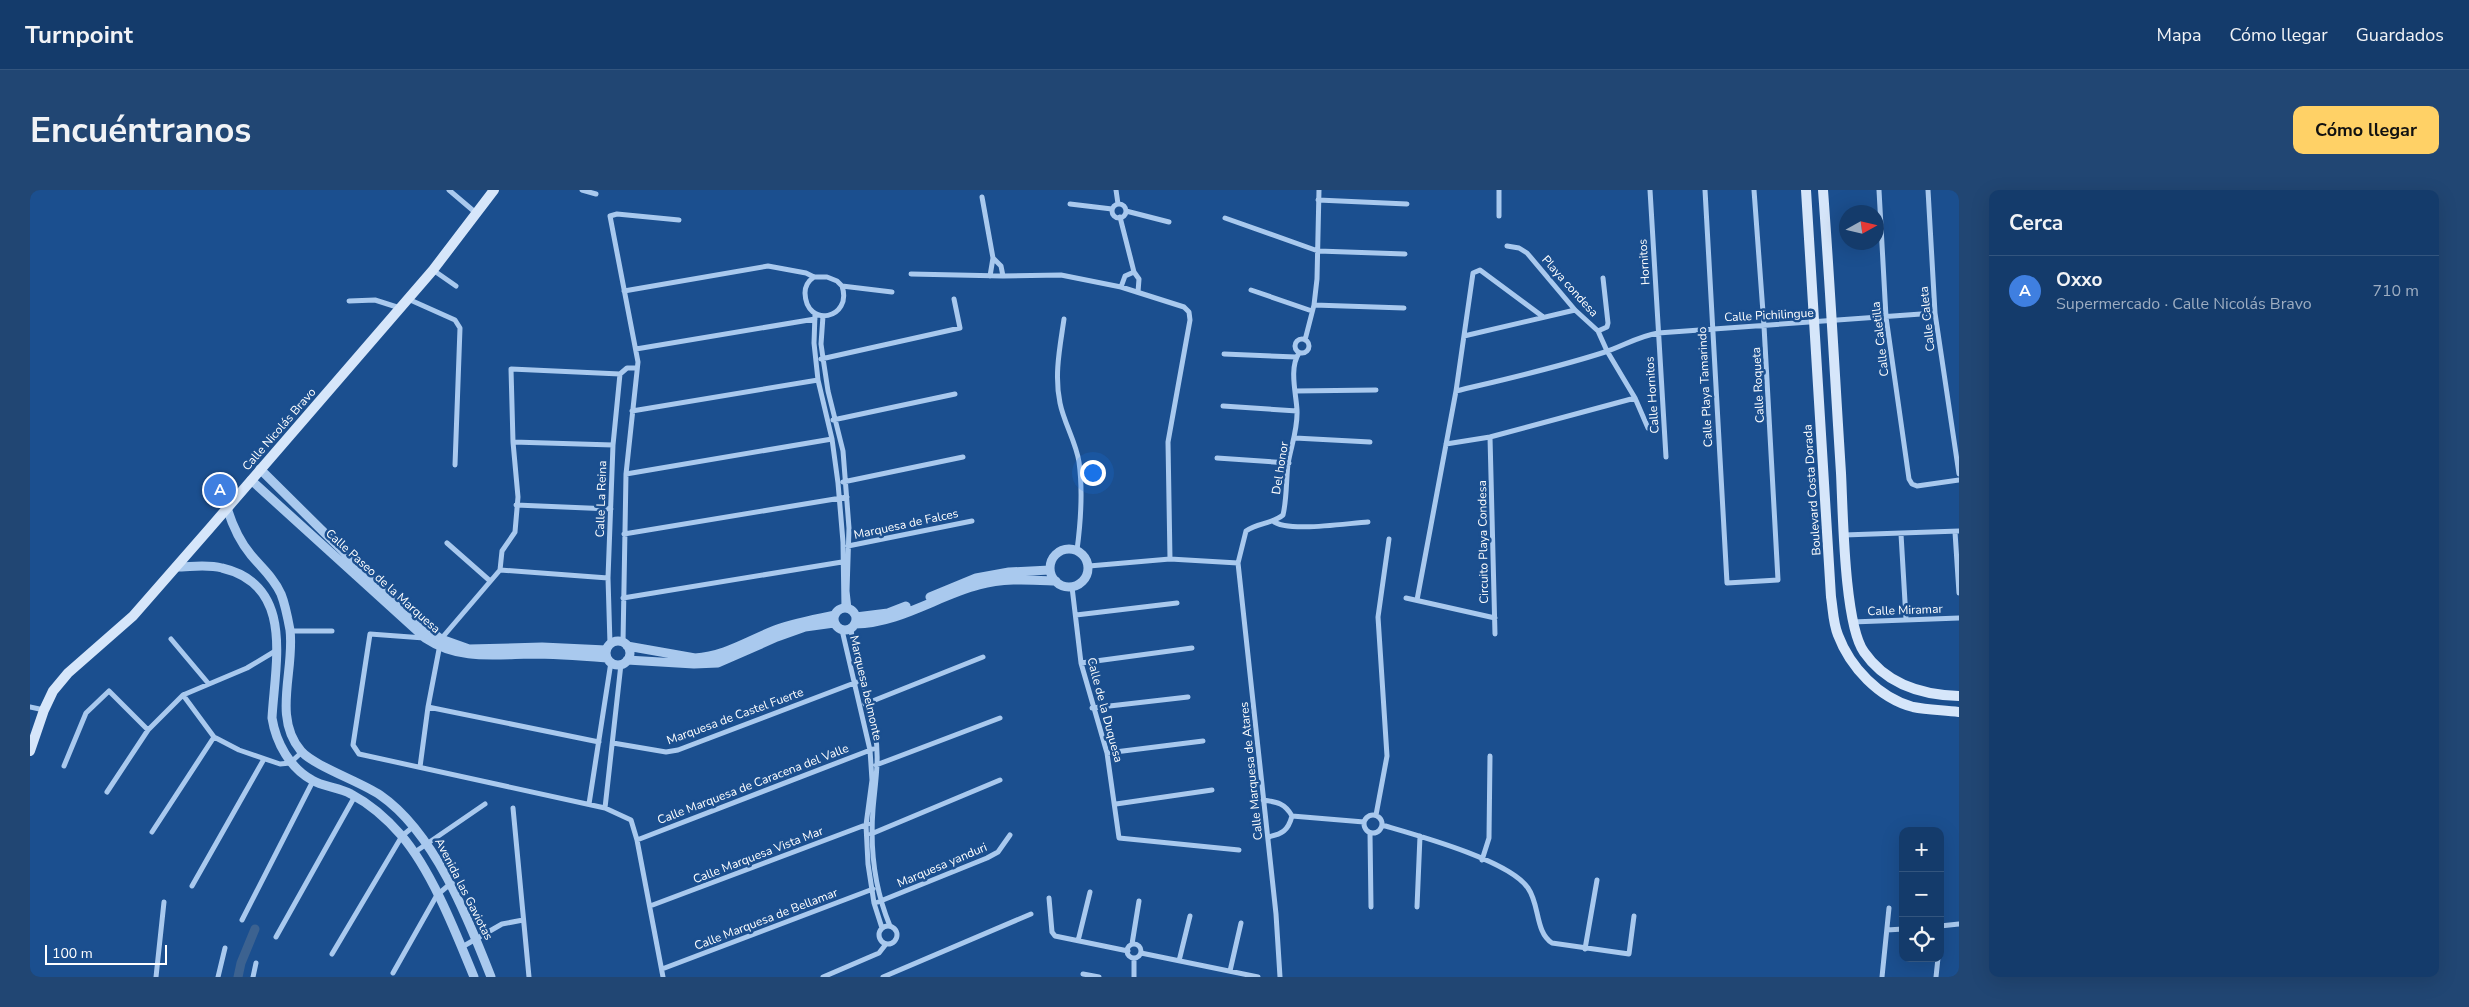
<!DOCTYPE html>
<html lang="es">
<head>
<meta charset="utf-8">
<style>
	:root { --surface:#143b6b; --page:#214673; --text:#f1f3f6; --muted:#9dadc1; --line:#33557e; --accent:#ffd166 }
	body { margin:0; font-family:"Nunito Sans",sans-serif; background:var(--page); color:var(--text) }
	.controls { position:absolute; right:15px; bottom:15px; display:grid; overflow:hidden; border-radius:10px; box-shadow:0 5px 20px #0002 }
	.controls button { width:45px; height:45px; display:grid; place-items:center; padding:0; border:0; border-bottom:1px solid var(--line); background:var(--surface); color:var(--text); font:25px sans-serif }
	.compass { position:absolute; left:1809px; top:15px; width:45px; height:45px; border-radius:50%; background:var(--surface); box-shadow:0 5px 20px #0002; rotate:82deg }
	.scale { position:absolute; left:15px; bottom:12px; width:122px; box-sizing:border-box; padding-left:5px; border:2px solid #fff; border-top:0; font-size:14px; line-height:18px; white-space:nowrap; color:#fff; -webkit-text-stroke:4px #1b4f8f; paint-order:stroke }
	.you { position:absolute; left:1062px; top:282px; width:18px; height:18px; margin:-12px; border:4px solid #fff; border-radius:50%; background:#1a73e8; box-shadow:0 0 0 8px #1a73e833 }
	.badge { display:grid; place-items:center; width:32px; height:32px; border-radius:50%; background:var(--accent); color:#fff; font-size:16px; font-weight:700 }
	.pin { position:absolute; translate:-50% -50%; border:2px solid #fff; box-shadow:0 1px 5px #0006 }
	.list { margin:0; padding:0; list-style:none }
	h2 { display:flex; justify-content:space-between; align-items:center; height:65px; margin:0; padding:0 20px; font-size:21px }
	h2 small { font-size:16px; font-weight:400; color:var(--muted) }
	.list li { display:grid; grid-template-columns:32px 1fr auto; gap:15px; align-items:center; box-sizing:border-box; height:70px; padding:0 20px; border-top:1px solid var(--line) }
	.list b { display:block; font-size:19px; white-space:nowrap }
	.list p { margin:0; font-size:16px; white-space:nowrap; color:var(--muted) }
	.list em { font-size:16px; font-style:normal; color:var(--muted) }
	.icon { flex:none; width:28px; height:28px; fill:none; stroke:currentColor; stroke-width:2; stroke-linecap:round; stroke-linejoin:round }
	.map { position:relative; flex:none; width:1929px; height:787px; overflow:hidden; border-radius:10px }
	header { display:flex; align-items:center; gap:30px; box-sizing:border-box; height:70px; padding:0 25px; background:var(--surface); border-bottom:1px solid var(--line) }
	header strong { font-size:24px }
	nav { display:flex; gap:28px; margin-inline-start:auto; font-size:18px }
	.intro { display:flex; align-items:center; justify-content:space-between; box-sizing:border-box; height:120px; padding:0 30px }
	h1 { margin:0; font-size:35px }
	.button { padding:12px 22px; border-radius:10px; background:var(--accent); color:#111; font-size:18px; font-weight:700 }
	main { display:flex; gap:30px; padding:0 30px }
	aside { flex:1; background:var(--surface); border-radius:10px; box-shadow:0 5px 20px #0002 }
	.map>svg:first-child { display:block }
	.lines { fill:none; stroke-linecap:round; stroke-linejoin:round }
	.canal { stroke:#3c6290; stroke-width:9 }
	.minor { stroke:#a9c9ee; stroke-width:5 }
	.tertiary { stroke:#a9c9ee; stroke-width:9 }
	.secondary { stroke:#d6e6fa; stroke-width:10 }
	.labels { text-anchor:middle; stroke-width:5; stroke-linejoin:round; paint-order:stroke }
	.street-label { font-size:12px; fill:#fff; stroke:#1b4f8f }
</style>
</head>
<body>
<header>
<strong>Turnpoint</strong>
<nav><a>Mapa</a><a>Cómo llegar</a><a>Guardados</a></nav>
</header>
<div class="intro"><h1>Encuéntranos</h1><a class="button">Cómo llegar</a></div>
<main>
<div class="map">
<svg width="1929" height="787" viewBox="0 0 1929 787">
	<rect width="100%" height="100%" fill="#1b4f8f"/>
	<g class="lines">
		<path class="canal" d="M 208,787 L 211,773 L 225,739"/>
		<path class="minor" d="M 419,0 L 446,23
			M 552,0 L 566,4
			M 1086,0 L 1088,14
			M 1620,0 L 1636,267
			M 1675,0 L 1697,393 L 1748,390 L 1734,136 L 1724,0
			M 1849,0 L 1856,127 L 1879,289 L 1882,294 L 1887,296 L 1929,290
			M 1898,0 L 1905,123 L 1929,284
			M 952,7 L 963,68 L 960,86
			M 1288,10 L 1377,14
			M 1040,14 L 1082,19
			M1082 21a7 7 0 1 1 14 0a7 7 0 1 1-14 0Z
			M 1096,21 L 1139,32
			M 1469,26 L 1469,0
			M 1090,27 L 1104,82 L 1109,89 L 1108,102
			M 1195,28 L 1288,61 L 1375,64
			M 1477,56 L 1489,58 L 1497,63 L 1545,120 L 1568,141 L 1577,161 L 1605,208 L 1618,238
			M 963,68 L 971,76 L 973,86
			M 403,80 L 426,96
			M 881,84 L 973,86 L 1031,85 L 1091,97 L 1154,117 L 1159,122 L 1160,130 L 1138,252 L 1140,369
			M 784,87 C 778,91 775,96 775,103 C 776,139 823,129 812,96
			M 1091,97 L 1095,86 L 1104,82
			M 1221,100 L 1282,121
			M 594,101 L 738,76 L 776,83 L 784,87 L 797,87 L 807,91 L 812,96 L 862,102
			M 378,109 L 425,130 L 430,138 L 425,275
			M 319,111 L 345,110 L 370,118
			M 1284,115 L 1374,118
			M 785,124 L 784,153 L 788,190 L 802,249 L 808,293 L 813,352 L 814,419
			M 793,126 L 791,154 L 793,168 L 798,201 L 813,261 L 819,338 L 817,401 L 819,419
			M 1034,129 C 1030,157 1024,185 1030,213 C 1034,233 1046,252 1049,272 C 1053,301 1051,330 1047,360
			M 1568,141 L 1577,137 L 1578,133 L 1573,88
			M 1434,146 L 1545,120
			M1265 156a7 7 0 1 1 14 0a7 7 0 1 1-14 0Z
			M 1275,150 L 1284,115 L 1287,89 L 1289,0
			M 606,159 L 785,129
			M 1194,164 L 1266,167
			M 791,169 L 930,138 L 924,109
			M 1265,201 L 1346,200
			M 1426,201 C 1476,189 1526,178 1575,162 C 1593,156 1609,146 1628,143 L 1905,123
			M 1193,216 L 1267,221
			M 602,221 L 788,190
			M 803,230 L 925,204
			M 1460,247 L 1465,444
			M 1265,248 L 1340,252
			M 483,252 L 583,255
			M 1416,254 L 1460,247 L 1605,208
			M 1187,268 L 1259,273
			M 596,284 L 802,249
			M 813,292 L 933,267
			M 486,315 L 581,319
			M 1243,331 C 1257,343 1318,333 1338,332
			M 1925,342 L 1929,403
			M 594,344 L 817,307
			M 1871,344 L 1876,429
			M 1814,345 L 1929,341
			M 417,353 L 459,390
			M 818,356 L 942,331
			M 1059,376 L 1140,369 L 1208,373
			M 470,380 L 578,388
			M 1042,397 L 1051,473 L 1077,563 L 1089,648 L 1209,660
			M 593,408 L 812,372
			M 1376,408 L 1465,428
			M 1387,410 L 1426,201 L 1443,83 L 1450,80 L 1512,126
			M 1046,425 L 1147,413
			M 1822,432 L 1929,428
			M 821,438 C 824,474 839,508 845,543 C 850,568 845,594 843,619 C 840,658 845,700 860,736
			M 812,440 L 840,560 L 842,590 L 836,635 L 838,674 L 844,713 L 852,738
			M 260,441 L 302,441
			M 394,448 L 340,444 L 323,555 L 329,564 L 575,618 L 601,630 L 607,650 L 633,787
			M 141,449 L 178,493
			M 593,453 L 596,284 L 608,172 L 580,26 L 587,24 L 649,30
			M 580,454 L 578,388 L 583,255 L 590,184 L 597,178 L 607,178
			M 1051,473 L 1162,458
			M 153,505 L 184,547 L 209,560 L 250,574 L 260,573 L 272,562
			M 835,514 L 953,467
			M 0,517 L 14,520
			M 398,517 L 569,552
			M 1062,518 L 1158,507
			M 583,553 L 636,562 L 648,560 L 827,492
			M 1077,563 L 1173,551
			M 846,575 L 970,528
			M 34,576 L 56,523 L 79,501 L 118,540
			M 390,577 L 398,517 L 411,449 L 470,380 L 472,361 L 485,342 L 488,307 L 483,252 L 481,179 L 590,184
			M 77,602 L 118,540 L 153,505 L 217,478 L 247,460
			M 1233,610 C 1247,612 1255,613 1262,626 C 1258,641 1252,644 1238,647
			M 559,614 L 581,472
			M 1086,614 L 1182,600
			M 483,618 L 499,787
			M 575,618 L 591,474
			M1334 634a9 9 0 1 1 18 0a9 9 0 1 1-18 0Z
			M 1346,625 L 1357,566 L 1348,427 L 1359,349
			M 1262,626 L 1334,632
			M 1352,635 C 1386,645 1479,670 1498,698 C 1510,715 1505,742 1522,753 L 1599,764 L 1604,726
			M 122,642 L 184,547
			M 1340,643 L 1341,717
			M 841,644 L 970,590
			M 607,650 L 843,559
			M 385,662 L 455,614
			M 1452,670 L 1459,648 L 1460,566
			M 162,696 L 234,569
			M 1019,708 L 1022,742 L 1025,746 L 1098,761
			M 848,712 L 957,668 L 968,662 L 980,645
			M 620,716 L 838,634
			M 1387,717 L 1390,646
			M 212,730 L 283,591
			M849 745a9 9 0 1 1 18 0a9 9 0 1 1-18 0Z
			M 1910,736 L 1929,734
			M 1857,740 L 1873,739
			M 246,747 L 325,606
			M 1048,751 L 1060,702
			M 1102,754 L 1109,711
			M1097 761a7 7 0 1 1 14 0a7 7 0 1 1-14 0Z
			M 432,757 L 472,734 L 493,730
			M 1555,759 L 1567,690
			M 1111,763 L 1228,787
			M 302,764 L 372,646 L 384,636
			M 1104,768 L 1104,787
			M 1149,771 L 1160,726
			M 632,779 L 843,699
			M 1200,781 L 1211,733
			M 363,783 L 407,705 L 419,695
			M 1053,784 L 1069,787
			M 126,787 L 134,712
			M 188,787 L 195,758
			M 223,787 L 226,773
			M 793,787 L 849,763 L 856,754
			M 853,787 L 1001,724
			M 1250,787 L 1246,724 L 1208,373 L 1216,341 C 1227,333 1242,334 1253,325 C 1257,308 1256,291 1258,274 C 1261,256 1268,239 1267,220 C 1266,203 1259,178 1269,163
			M 1852,787 L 1859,718
			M 1906,787 L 1908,768"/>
		<path class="tertiary" d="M 230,279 L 328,376 L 389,432 L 411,449 L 439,459 L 512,457 L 576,460
			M 221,290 L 395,448 C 428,470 462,465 500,464 C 526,464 552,466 577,468
			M 197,318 C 202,334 210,352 221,365 C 231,377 244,388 251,404 C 255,414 258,429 260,440 C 265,480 242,527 271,561 C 284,576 331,592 350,605 C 404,642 438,728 461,787
			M1020 378a19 19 0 1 1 38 0a19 19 0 1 1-38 0Z
			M 146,377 C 161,377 177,374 192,378 C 265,395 245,473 242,528 C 246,553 260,578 282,590 C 293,597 309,597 321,604 C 340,614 357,629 371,645 C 402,681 426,743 444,787
			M 900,407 L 946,388 L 979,382 L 1020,380
			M804 429a11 11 0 1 1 22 0a11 11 0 1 1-22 0Z
			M 826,427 L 858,423 L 876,416
			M 825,434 C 870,433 907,406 949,395 C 974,388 1000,390 1026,391
			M576 463a12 12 0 1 1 24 0a12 12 0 1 1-24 0Z
			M 597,456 L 665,468 C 695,466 717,451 745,440 C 764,433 785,429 805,425
			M 597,470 L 664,474 L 688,473 L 747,447 L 775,437 L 804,433"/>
		<path class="secondary" d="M 1776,0 L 1801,407 C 1803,419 1803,433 1808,445 C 1820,477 1849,508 1883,517 C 1898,520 1914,520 1929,522
			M 1793,0 C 1800,94 1805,189 1811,283 C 1813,321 1814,434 1834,462 C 1856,494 1892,505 1929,506
			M 0,561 L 14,520 L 23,501 L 38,483 L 103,426 L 180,338 L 403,80 L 464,0"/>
	</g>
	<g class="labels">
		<g class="street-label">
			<text transform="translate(1614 72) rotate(-94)" y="4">Hornitos</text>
			<text transform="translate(1540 96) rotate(48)" y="4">Playa condesa</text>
			<text transform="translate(1739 125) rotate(-3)" y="4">Calle Pichilingue</text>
			<text transform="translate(1897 129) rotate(-96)" y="4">Calle Caleta</text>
			<text transform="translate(1850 149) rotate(-97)" y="4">Calle Caletilla</text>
			<text transform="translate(1728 195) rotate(-93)" y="4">Calle Roqueta</text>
			<text transform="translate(1675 197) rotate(-93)" y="4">Calle Playa Tamarindo</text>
			<text transform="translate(1622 205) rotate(-94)" y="4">Calle Hornitos</text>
			<text transform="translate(249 239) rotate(-49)" y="4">Calle Nicolás Bravo</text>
			<text transform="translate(1250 278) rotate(-81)" y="4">Del honor</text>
			<text transform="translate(1782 300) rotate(-94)" y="4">Boulevard Costa Dorada</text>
			<text transform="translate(571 309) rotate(-88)" y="4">Calle La Reina</text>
			<text transform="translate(876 334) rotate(-12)" y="4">Marquesa de Falces</text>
			<text transform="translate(1453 352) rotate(-91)" y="4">Circuito Playa Condesa</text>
			<text transform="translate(353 391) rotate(42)" y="4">Calle Paseo de la Marquesa</text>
			<text transform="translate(1875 420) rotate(-2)" y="4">Calle Miramar</text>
			<text transform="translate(836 498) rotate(77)" y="4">Marquesa belmonte</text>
			<text transform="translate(1075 520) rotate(75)" y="4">Calle de la Duquesa</text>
			<text transform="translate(705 526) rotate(-20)" y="4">Marquesa de Castel Fuerte</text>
			<text transform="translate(1221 581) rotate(-96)" y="4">Calle Marquesa de Atares</text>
			<text transform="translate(723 594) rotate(-21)" y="4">Calle Marquesa de Caracena del Valle</text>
			<text transform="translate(728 665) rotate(-21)" y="4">Calle Marquesa Vista Mar</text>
			<text transform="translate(912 675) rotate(-23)" y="4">Marquesa yanduri</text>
			<text transform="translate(434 699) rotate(63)" y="4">Avenida las Gaviotas</text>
			<text transform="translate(736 729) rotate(-21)" y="4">Calle Marquesa de Bellamar</text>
		</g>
	</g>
</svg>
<div class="controls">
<button>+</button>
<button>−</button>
<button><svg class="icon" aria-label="locate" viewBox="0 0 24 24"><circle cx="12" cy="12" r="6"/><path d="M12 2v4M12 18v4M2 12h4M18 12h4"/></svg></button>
</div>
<svg class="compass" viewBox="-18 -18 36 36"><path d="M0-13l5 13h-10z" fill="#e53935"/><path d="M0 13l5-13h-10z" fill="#9dadc1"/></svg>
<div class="scale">100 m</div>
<div class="you"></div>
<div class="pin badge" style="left:190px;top:300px;background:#3f7fe0">A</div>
</div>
<aside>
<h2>Cerca<small></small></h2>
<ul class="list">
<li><span class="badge" style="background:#3f7fe0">A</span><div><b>Oxxo</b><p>Supermercado · Calle Nicolás Bravo</p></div><em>710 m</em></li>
</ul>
</aside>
</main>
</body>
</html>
